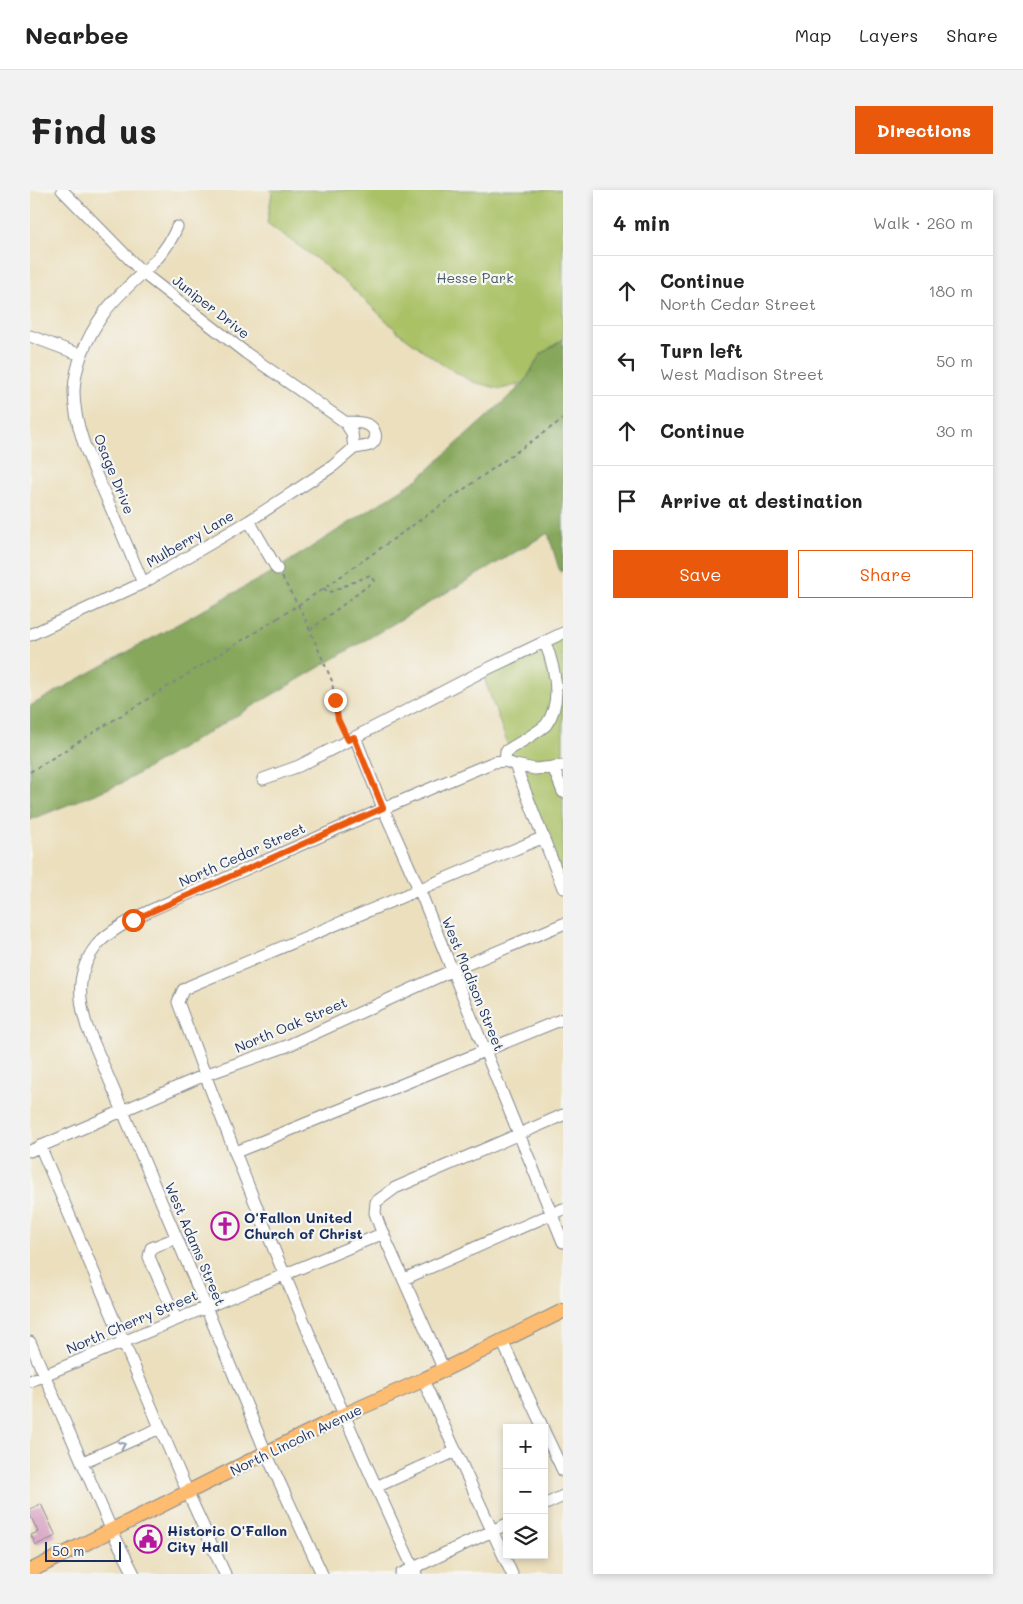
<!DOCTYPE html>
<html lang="en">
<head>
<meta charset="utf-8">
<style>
	:root { --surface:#fff; --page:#f2f2f2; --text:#222; --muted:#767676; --line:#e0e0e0; --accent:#ea580c }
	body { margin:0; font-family:Mali,sans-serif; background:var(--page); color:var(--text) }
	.controls { position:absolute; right:15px; bottom:15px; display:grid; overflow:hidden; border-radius:0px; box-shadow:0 2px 8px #0003 }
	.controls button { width:45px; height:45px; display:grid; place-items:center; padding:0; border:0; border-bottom:1px solid var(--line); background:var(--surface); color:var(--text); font:25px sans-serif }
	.scale { position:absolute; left:15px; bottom:12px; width:76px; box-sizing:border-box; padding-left:5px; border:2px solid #1b2f5e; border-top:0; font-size:14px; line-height:18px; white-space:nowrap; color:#1b2f5e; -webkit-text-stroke:4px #f6f6f2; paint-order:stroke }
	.stop { position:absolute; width:15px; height:15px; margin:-11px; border:4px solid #ea580c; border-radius:50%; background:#fff }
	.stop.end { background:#ea580c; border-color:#fff; box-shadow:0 1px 5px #0008 }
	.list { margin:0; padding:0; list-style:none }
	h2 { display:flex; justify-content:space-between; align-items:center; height:65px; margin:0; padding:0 20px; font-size:21px }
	h2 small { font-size:16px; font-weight:400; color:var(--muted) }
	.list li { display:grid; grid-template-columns:32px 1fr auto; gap:15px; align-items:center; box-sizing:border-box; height:70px; padding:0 20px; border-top:1px solid var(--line) }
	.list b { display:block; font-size:19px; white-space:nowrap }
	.list p { margin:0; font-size:16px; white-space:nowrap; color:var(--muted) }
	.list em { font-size:16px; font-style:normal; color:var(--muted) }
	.actions { display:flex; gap:10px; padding:15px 20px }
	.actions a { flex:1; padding:11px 0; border:1px solid var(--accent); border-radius:0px; text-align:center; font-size:18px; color:var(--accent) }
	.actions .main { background:var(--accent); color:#fff }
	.icon { flex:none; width:28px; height:28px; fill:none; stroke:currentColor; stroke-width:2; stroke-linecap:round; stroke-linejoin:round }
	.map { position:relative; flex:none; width:533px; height:1384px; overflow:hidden; border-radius:0px }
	header { display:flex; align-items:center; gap:30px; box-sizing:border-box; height:70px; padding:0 25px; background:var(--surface); border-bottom:1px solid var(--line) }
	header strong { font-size:24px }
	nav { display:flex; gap:28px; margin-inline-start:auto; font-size:18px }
	.intro { display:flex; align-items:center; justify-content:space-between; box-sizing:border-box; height:120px; padding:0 30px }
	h1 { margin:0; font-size:35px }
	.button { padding:12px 22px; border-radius:0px; background:var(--accent); color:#fff; font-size:18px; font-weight:700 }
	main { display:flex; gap:30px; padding:0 30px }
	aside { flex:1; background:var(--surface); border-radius:0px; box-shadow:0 2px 8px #0003 }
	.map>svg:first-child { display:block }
	.green { fill:#aac166; stroke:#627862 }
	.forest { fill:#87a75b; stroke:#516b5c }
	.building { fill:#d293b9 }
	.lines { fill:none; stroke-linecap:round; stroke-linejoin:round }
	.minor-casing { stroke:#83878e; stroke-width:13 }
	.major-casing { stroke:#83878e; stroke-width:16 }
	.path { stroke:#83878e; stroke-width:2; stroke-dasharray:4 4; stroke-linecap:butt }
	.minor { stroke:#fff; stroke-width:11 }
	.major { stroke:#fdbc70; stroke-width:14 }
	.path-bridge { stroke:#83878e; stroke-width:2; stroke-dasharray:4 4; stroke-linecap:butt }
	.oneway { stroke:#8d97ae }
	.route { stroke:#ea580c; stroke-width:6 }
	.labels { text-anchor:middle; stroke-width:4.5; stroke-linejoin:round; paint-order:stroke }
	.park-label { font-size:14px; fill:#465b60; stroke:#f6f6f2 }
	.street-label { font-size:14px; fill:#1b2f5e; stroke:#f6f6f2 }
	.poi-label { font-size:14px; font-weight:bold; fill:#1b2f5e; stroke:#f6f6f2; text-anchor:start }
</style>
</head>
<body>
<header>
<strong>Nearbee</strong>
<nav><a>Map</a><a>Layers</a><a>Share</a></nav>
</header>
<div class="intro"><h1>Find us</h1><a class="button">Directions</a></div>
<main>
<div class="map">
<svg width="533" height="1384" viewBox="0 0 533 1384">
	<rect width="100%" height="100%" fill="#f6f6f2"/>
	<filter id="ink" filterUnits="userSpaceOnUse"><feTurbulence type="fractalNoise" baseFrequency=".02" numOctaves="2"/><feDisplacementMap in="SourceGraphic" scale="10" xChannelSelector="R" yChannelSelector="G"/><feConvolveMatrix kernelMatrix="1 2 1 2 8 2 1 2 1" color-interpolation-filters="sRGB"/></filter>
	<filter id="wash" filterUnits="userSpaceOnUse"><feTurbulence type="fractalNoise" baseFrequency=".0096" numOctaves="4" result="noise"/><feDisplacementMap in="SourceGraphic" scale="20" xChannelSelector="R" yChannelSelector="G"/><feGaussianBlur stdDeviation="1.12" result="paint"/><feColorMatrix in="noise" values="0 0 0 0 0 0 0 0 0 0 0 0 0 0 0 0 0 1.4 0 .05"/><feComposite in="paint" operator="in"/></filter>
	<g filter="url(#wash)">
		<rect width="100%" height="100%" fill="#ebdfbd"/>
		<path class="green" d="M 240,0 L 533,0 L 533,149 L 510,165 L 494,193 L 471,199 L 443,192 L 413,175 L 368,142 L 322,98 L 284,67 L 237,33 L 242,2 Z
			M 533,448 L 533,690 L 485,575 L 453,485 Z"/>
		<path class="forest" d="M 533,149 L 533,380 L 530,382 L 518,343 L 92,593 L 0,630 L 0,516 L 247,379 L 388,289 L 494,193 L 510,165 Z"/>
		<g id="blocks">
			<path class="building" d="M 11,1314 L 26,1346 L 6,1355 L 1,1345 L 8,1342 L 0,1325 L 0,1319 Z"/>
		</g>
	</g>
	<g filter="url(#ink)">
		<use href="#blocks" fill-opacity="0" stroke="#83878e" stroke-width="1"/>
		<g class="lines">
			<g class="minor-casing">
				<path id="minor" d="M 0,146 L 51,165
					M 315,232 C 322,232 330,232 336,234 C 345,237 350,249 340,255 C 335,257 329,257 324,258
					M 219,331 L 247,379
					M 113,393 C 101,365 89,337 77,309 C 62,275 44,239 44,201 C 45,173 58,146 74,123 C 96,92 131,76 147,37
					M 0,445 L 113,393 L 219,331 L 303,276 L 324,258 L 322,243 L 315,232 L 216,163 L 114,84 L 32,0
					M 325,547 L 353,618 L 389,699 L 533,1052
					M 475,571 L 476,561 C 489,553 504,545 516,535 C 533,512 525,478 515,452
					M 485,575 L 505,579 L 533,576
					M 523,577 L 533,602
					M 233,589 L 269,576 L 451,482 L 533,443
					M 10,956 L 158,1303 L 195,1384
					M 0,961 L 175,885 L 257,856 L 421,781 L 533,734
					M 206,962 L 533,829
					M 374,1089 L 533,1019
					M 146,1129 L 119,1067 L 121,1058 L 146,1048
					M 472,1151 L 513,1238
					M 0,1152 L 82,1341 L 104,1384
					M 414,1180 L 350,1037 L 345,1023 L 346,1012 L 365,998 L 533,925
					M 393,1190 L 482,1384
					M 0,1191 L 354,1043
					M 514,1241 L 533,1281
					M 53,1272 L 130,1238
					M 346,1297 L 426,1261
					M 514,1315 L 533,1306
					M 292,1384 L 236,1263 L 176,1117 L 57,837 C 48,808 46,781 67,755 C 88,730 155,706 187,692 C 279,651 371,610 464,572 L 475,571 L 485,575 L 533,698
					M 371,1384 L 477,1334
					M 386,1384 C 299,1197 219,1006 148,812 L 153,800 L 160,796 L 514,647"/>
			</g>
			<g class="major-casing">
				<path id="major" d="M 0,1381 L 236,1263 L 314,1225 L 393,1190 L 533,1121"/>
			</g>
			<path class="path" d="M 252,387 L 273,424 L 302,491 L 306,523 L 314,541
				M 290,401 L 533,229
				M 280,440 L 344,391 L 340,385 L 298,403 L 294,398
				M 0,582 L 248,428"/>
			<use href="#minor" class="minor"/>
			<use href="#major" class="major"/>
			<path class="path-bridge" d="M 248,428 L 290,401"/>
		</g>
		<defs><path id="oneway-chevron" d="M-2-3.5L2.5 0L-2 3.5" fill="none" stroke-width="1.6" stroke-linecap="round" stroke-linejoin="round" transform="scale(1.25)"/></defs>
		<use class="oneway" href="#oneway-chevron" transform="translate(92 1255) rotate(-24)"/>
	</g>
	<g class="lines" filter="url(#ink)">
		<path class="route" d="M 103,730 L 353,618 L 324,547 L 318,550 L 308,529 L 305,510"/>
	</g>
	<defs>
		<g id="church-ring" transform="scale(1.4375)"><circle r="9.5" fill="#f6f6f2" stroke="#b5179e" stroke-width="1.5"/><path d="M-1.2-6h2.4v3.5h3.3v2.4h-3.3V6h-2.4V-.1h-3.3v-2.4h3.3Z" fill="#b5179e"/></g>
		<g id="civic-ring" transform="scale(1.4375)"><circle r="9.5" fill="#f6f6f2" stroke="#b5179e" stroke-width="1.5"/><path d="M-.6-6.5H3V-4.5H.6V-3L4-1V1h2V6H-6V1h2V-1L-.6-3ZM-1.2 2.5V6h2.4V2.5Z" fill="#b5179e"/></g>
	</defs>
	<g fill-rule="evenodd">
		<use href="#church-ring" x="195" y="1036"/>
		<use href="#civic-ring" x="118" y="1349"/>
	</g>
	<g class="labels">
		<g class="park-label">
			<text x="445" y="93">Hesse Park</text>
		</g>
		<g class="street-label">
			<text transform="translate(181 117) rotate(38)" y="5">Juniper Drive</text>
			<text transform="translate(84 284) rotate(68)" y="5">Osage Drive</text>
			<text transform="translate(160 349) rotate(-30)" y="5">Mulberry Lane</text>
			<text transform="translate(212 665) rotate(-24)" y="5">North Cedar Street</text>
			<text transform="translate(443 794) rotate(68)" y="5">West Madison Street</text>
			<text transform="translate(261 835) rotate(-23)" y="5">North Oak Street</text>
			<text transform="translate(165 1054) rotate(67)" y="5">West Adams Street</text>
			<text transform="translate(102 1132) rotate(-23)" y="5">North Cherry Street</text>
			<text transform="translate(266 1250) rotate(-26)" y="5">North Lincoln Avenue</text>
		</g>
		<g class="poi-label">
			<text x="214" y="1033">O'Fallon United<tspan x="214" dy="16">Church of Christ</tspan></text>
			<text x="137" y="1346">Historic O'Fallon<tspan x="137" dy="16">City Hall</tspan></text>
		</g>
	</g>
</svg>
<div class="controls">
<button>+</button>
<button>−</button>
<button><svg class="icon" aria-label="layers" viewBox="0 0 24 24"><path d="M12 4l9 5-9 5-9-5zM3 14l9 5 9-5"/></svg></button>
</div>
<div class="scale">50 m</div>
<div class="stop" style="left:103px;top:730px"></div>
<div class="stop end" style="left:305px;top:510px"></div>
</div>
<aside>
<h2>4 min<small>Walk · 260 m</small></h2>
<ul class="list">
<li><svg class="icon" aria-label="ahead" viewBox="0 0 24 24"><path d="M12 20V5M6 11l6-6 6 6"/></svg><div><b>Continue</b><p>North Cedar Street</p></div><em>180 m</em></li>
<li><svg class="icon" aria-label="left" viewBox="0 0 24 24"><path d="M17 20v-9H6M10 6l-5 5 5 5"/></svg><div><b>Turn left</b><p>West Madison Street</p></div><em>50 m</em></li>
<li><svg class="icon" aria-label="ahead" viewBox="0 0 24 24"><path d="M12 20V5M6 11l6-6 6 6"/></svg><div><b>Continue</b></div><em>30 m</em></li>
<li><svg class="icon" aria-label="arrive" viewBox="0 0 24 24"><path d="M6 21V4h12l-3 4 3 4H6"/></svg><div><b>Arrive at destination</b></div></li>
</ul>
<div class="actions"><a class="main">Save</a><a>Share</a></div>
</aside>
</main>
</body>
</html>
